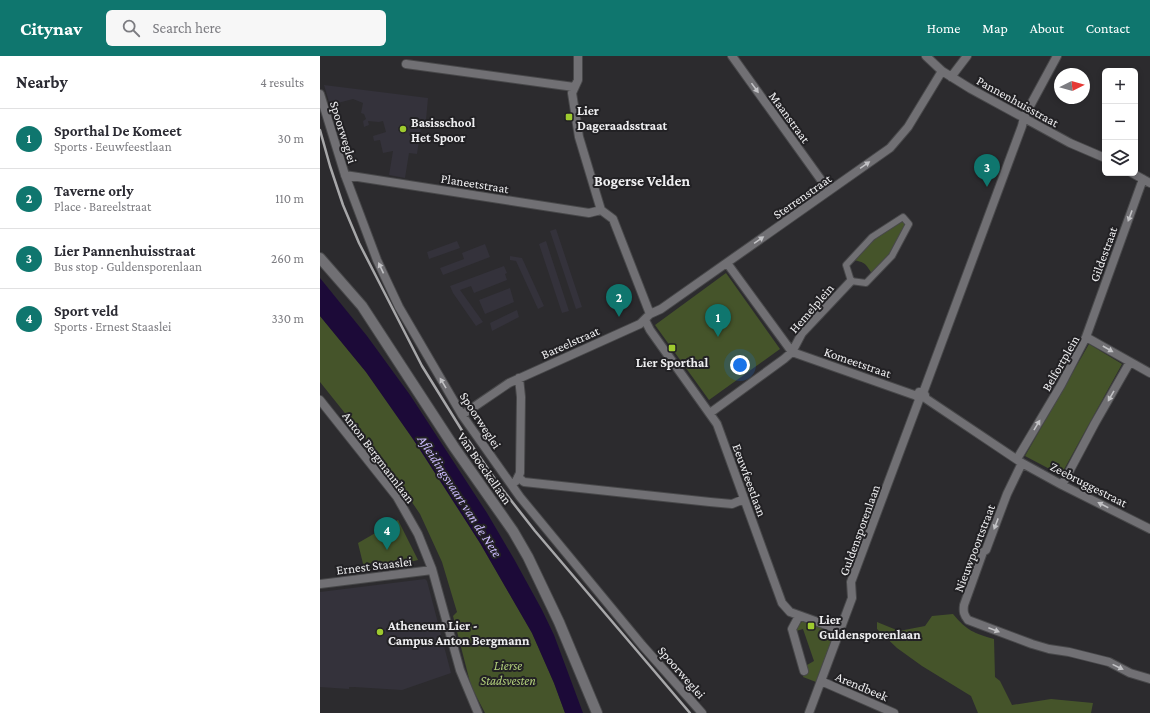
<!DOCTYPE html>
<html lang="en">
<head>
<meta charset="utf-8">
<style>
	:root { --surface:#fff; --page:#f7f7f7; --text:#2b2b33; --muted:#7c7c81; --line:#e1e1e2; --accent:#0f766e }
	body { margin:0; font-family:"Crimson Pro",serif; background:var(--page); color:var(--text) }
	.controls { position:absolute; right:12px; top:12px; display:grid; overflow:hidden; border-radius:6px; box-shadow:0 2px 6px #0003 }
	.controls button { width:36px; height:36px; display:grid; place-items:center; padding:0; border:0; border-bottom:1px solid var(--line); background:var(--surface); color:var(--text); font:20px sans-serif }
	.compass { position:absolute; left:734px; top:12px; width:36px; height:36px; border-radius:50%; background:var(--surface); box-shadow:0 2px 6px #0003; rotate:85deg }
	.you { position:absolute; left:420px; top:309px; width:14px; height:14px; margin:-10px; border:3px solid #fff; border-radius:50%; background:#1a73e8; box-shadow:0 0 0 6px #1a73e833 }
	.badge { display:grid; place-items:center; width:26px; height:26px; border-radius:50%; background:var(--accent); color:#fff; font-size:13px; font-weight:700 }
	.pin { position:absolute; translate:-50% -33px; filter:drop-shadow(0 1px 2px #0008) }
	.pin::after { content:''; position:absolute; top:21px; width:14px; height:12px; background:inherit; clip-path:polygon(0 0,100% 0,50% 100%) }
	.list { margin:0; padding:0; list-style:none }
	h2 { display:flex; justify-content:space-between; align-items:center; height:52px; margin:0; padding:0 16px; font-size:17px }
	h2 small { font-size:13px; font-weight:400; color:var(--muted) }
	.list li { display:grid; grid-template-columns:26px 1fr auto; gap:12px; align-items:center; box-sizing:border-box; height:60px; padding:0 16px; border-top:1px solid var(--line) }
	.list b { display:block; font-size:15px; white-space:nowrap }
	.list p { margin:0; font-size:13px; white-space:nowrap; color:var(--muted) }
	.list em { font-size:13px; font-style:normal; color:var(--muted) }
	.icon { flex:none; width:22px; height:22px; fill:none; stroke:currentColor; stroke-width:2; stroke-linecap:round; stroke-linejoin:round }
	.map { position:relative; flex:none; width:830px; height:657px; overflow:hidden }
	header { display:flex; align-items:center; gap:24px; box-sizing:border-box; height:56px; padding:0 20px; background:var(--accent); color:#fff }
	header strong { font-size:19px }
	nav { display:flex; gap:22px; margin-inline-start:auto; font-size:14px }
	.search { width:280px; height:36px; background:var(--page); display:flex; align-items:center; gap:10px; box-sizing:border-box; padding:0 14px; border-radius:6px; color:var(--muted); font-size:15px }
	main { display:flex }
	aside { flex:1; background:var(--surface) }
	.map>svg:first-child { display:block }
	.built { fill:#34323b }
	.green { fill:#45542a }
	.water { fill:#1c0a38 }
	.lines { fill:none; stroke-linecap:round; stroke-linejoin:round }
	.pedestrian-casing { stroke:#48484a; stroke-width:8 }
	.minor-casing { stroke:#48484a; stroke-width:10 }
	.tertiary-casing { stroke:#48484a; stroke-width:12 }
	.pedestrian { stroke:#717074; stroke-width:6 }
	.minor { stroke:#717074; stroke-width:8 }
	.tertiary { stroke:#717074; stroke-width:10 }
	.rail { stroke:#a7a7a9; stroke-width:2.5 }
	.oneway { fill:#c2c2c5 }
	.poi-dot { fill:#9eca2f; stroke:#222124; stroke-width:1.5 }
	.labels { text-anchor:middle; stroke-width:4; stroke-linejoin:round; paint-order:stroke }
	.street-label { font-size:13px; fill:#eeeef0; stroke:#222124 }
	.poi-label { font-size:13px; font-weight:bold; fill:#eeeef0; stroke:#222124; text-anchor:start }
	.park-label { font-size:13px; font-style:italic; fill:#b0cd7a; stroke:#222124 }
	.water-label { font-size:14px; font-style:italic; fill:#cbbbfc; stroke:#222124 }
	.quarter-label { font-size:15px; font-weight:bold; fill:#eeeef0; stroke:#222124 }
</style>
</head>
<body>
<header>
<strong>Citynav</strong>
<div class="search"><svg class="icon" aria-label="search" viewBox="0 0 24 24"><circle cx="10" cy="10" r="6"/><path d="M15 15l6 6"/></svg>Search here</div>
<nav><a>Home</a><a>Map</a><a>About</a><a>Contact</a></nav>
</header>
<main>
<aside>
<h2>Nearby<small>4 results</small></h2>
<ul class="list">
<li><span class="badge">1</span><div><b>Sporthal De Komeet</b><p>Sports · Eeuwfeestlaan</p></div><em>30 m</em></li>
<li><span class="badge">2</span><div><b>Taverne orly</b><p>Place · Bareelstraat</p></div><em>110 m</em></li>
<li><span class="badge">3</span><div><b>Lier Pannenhuisstraat</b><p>Bus stop · Guldensporenlaan</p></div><em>260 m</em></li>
<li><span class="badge">4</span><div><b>Sport veld</b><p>Sports · Ernest Staaslei</p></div><em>330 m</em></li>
</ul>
</aside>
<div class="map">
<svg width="830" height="657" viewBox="0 0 830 657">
	<rect width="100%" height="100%" fill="#2c2b2e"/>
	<path class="built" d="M 4,29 L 108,42 L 106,64 L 102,65 L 97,98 L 89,97 L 85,122 L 69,119 L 73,95 L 63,97 L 60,84 L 54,85 L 53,80 L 66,76 L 63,65 L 59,66 L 48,65 L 49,69 L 44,71 L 43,65 L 46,63 L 44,58 L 41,57 L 43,47 L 33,43 L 10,49 Z
		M 236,173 L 262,251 L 256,253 L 230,175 Z
		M 137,185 L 140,192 L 109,203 L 107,196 Z
		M 226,185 L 249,255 L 242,257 L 219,188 Z
		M 165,188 L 170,201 L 123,219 L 120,212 L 144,203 L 142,197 Z
		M 190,200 L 202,202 L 224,250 L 218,253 L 196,205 L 190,204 Z
		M 184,210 L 187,217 L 185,218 L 187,224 L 154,237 L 151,230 L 140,234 L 163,266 L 156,270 L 133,237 L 130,230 Z
		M 190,232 L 194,246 L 165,258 L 159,244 Z
		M 197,254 L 199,261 L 172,275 L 170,267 Z
		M 105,523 L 107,525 L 131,617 L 82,634 L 34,631 L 29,631 L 29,633 L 0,631 L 0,536 Z"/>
	<path class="green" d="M 583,164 L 587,169 L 571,198 L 552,218 C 546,208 545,206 533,204 L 553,182 Z
		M 406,217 L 460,293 L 389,344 L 335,269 Z
		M 0,260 L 46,316 L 109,406 L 160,487 L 212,577 L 234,627 L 245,657 L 165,657 L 151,630 L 133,560 L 137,556 L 122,506 L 100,458 L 68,411 L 0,326 Z
		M 769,288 L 802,308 L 741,419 L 705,400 Z
		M 78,464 L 98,504 L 45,516 L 38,487 Z
		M 633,558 C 647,575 654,577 674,583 L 675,621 L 680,625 L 692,649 L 731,643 L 773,647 L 771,657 L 658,657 L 651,640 L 602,610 L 577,592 L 557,573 L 557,566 L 579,575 L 605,570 L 612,560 Z
		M 483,565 C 493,567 510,571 513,582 L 496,626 L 483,621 L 487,609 L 494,605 L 483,573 L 476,575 L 479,568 Z"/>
	<path class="water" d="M 0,222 L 47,280 L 90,339 L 167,457 L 194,503 L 222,554 L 234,579 L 263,657 L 245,657 L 234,627 L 212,577 L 160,487 L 93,383 L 46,316 L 0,260 Z"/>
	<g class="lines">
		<g class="pedestrian-casing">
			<path id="pedestrian" d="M 583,161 L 589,168 L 572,200 L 546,227 L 531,225 L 526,209 L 552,181 Z"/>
		</g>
		<g class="minor-casing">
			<path id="minor" d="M 258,0 L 258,24 L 252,37 L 259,81 L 281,154 L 293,163 L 330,258
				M 412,0 L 509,135
				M 606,0 L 622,15 L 651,33 L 750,87 L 785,102
				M 86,8 L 254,31
				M 631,21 L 647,0
				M 0,38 L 25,119 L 57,204 L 79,251 L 142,359 L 200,441 L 322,589 L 382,657
				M 812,117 L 830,127
				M 25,119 L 269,157 L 281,154
				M 407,207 L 472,296 L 597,340
				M 325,264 L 330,274 L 397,368 L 462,547 L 470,556 L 520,574
				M 766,281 L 830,317
				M 605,342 L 605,339 L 603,337 L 702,70 L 704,61 L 737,0
				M 605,342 L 702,407 L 742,429 L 830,473
				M 0,344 L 77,441 L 98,478 L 112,513 L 140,614 L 158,657
				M 390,357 L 464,303 L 472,296 L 482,277 L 531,225
				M 142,359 L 189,327 L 320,268 L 330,258 L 341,253 L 570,92 L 588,71 L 622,15
				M 697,403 L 741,329 L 766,281 L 823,123
				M 702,407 L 687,438 L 666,494 L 663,496 L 644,549 C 643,556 644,559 648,564 L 712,588 L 729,593 L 749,596 L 789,606 L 810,617 L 830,623
				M 198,421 L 204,426 L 390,446 L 412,448 L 424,443
				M 196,425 L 200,417 L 201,341 L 199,322
				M 742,429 L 775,367 L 810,306
				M 0,528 L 112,514
				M 479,560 L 472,573 L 484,615
				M 501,625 L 574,657
				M 489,657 L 532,542 L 531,526 L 599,344 L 597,340 L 599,336 L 603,337"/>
		</g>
		<g class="tertiary-casing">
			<path id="tertiary" d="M 0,202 L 42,250 L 134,391 L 193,475 L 208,501 L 239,566 L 277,657"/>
		</g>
		<use href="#pedestrian" class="pedestrian"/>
		<use href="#minor" class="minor"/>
		<use href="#tertiary" class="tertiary"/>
		<path class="rail" d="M 0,74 L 10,110 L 23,149 L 39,187 L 102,310 L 146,381 L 179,429 L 215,475 L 370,657"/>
	</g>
	<defs><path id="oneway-solid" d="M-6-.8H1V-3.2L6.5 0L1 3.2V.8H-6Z"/></defs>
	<g class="oneway">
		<use href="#oneway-solid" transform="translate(435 32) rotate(54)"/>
		<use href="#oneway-solid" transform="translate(545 109) rotate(-35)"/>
		<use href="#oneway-solid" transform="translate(810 160) rotate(110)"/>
		<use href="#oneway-solid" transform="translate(439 184) rotate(-35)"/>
		<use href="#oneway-solid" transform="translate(61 212) rotate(-115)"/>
		<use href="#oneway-solid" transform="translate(788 293) rotate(30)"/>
		<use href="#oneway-solid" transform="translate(123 327) rotate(-121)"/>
		<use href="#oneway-solid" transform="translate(791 340) rotate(120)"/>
		<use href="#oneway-solid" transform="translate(717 369) rotate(-59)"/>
		<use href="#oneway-solid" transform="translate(783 449) rotate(-153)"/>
		<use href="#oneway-solid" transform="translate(676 468) rotate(111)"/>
		<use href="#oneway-solid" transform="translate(674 574) rotate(21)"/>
		<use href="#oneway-solid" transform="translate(798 611) rotate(26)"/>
	</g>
	<g class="poi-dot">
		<rect x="245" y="57" width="8" height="8" rx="2"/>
		<circle cx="83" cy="73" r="4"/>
		<rect x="348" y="288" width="8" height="8" rx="2"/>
		<rect x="487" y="566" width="8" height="8" rx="2"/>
		<circle cx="60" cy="576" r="4"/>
	</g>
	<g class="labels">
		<g class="street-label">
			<text transform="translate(698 45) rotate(29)" y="5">Pannenhuisstraat</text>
			<text transform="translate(470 61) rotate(54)" y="5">Maanstraat</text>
			<text transform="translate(24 76) rotate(73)" y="5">Spoorweglei</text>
			<text transform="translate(155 127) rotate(9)" y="5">Planeetstraat</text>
			<text transform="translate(482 140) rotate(-35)" y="5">Sterrenstraat</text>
			<text transform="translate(783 198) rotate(-70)" y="5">Gildestraat</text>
			<text transform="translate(491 252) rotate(-49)" y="5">Hemelplein</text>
			<text transform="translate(250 286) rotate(-24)" y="5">Bareelstraat</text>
			<text transform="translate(538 306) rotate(19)" y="5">Komeetstraat</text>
			<text transform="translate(740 307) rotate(-60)" y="5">Belfortplein</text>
			<text transform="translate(161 364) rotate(57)" y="5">Spoorweglei</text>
			<text transform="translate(59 401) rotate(53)" y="5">Anton Bergmannlaan</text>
			<text transform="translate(165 412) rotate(55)" y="5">Van Boeckellaan</text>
			<text transform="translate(430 424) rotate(70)" y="5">Eeuwfeestlaan</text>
			<text transform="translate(769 428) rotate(27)" y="5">Zeebruggestraat</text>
			<text transform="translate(539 474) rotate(-70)" y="5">Guldensporenlaan</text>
			<text transform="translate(654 492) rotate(-69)" y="5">Nieuwpoortstraat</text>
			<text transform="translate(54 509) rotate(-7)" y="5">Ernest Staaslei</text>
			<text transform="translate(362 616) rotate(49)" y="5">Spoorweglei</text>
			<text transform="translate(542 630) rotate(23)" y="5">Arendbeek</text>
		</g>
		<g class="poi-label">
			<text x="257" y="59">Lier<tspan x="257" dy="15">Dageraadsstraat</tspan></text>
			<text x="91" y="71">Basisschool<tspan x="91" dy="15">Het Spoor</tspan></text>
			<text x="352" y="311" text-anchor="middle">Lier Sporthal</text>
			<text x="499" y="568">Lier<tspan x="499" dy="15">Guldensporenlaan</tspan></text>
			<text x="68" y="574">Atheneum Lier -<tspan x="68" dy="15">Campus Anton Bergmann</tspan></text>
		</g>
		<g class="park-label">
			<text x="188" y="614">Lierse<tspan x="188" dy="15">Stadsvesten</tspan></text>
		</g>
		<g class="water-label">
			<text transform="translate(140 440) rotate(57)" y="5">Afleidingsvaart van de Nete</text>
		</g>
		<g class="quarter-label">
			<text x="322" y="130">Bogerse Velden</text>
		</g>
	</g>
</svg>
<div class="controls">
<button>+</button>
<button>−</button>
<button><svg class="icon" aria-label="layers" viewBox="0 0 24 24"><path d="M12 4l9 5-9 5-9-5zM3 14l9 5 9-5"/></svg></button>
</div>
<svg class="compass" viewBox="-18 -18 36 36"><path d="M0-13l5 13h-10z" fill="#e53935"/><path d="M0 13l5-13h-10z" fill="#7c7c81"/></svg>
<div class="you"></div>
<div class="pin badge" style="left:398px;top:281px">1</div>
<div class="pin badge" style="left:299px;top:261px">2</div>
<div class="pin badge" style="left:667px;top:131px">3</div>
<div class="pin badge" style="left:67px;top:494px">4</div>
</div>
</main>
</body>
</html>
